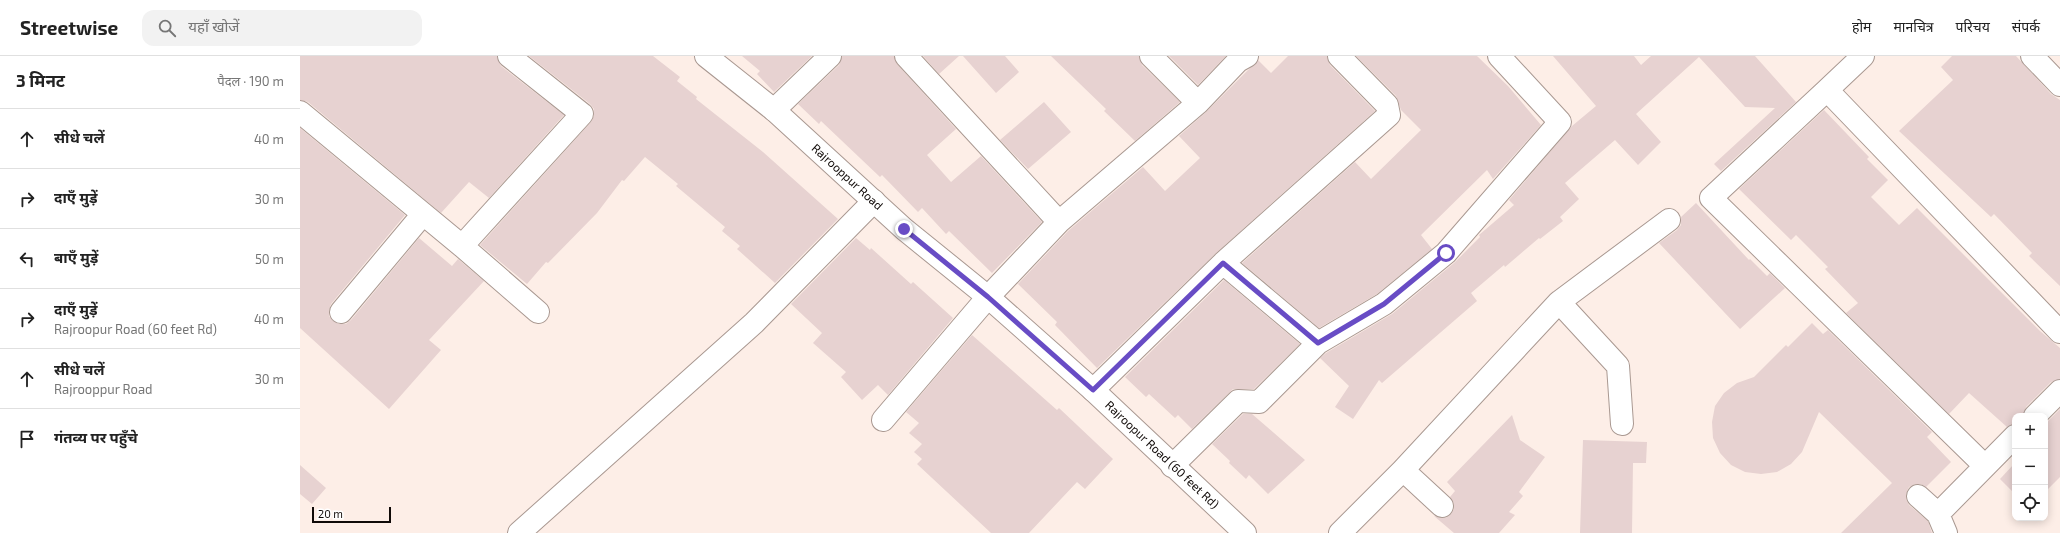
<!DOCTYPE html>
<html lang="hi">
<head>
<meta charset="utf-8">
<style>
	:root { --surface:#fff; --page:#f2f2f2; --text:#222; --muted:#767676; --line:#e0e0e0 }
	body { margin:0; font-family:"Exo 2","Noto Sans Devanagari",sans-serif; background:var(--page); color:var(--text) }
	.controls { position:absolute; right:12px; bottom:12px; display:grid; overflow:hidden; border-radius:8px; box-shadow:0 2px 10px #0003 }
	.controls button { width:36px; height:36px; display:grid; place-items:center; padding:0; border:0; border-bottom:1px solid var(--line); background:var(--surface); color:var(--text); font:20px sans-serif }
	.scale { position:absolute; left:12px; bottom:10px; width:79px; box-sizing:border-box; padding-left:4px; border:2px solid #100a08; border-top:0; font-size:11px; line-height:14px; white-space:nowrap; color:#100a08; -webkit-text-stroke:3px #fff; paint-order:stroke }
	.stop { position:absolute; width:12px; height:12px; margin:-9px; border:3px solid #684cc5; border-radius:50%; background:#fff }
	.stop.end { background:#684cc5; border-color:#fff; box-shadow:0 1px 4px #0008 }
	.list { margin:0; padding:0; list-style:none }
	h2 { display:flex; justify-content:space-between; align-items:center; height:52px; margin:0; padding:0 16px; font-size:17px }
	h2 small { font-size:13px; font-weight:400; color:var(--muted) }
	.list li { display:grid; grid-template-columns:26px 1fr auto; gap:12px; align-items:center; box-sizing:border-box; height:60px; padding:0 16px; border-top:1px solid var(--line) }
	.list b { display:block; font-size:15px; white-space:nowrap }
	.list p { margin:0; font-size:13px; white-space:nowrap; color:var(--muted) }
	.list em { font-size:13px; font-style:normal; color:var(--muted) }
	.icon { flex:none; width:22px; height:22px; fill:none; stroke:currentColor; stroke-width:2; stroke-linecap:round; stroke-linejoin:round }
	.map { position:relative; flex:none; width:1760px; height:477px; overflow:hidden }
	header { display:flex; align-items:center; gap:24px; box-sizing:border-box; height:56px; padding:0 20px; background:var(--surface); border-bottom:1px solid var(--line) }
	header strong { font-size:19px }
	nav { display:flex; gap:22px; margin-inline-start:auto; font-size:14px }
	.search { width:280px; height:36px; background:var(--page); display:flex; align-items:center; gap:10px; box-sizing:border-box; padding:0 14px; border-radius:12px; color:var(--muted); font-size:15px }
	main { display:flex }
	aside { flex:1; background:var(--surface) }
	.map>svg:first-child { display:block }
	.building { fill:#e7d2d1 }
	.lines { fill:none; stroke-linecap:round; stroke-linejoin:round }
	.street-casing { stroke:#a99891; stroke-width:24 }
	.secondary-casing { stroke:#a99891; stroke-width:24 }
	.street { stroke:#fff; stroke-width:22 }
	.secondary { stroke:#fff; stroke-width:22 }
	.route { stroke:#684cc5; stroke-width:5 }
	.labels { text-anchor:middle; stroke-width:3; stroke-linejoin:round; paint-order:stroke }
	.street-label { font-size:12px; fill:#100a08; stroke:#fff }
</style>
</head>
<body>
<header>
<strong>Streetwise</strong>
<div class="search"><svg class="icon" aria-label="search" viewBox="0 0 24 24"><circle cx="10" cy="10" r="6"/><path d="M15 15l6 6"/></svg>यहाँ खोजें</div>
<nav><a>होम</a><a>मानचित्र</a><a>परिचय</a><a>संपर्क</a></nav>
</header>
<main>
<aside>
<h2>3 मिनट<small>पैदल · 190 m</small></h2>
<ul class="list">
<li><svg class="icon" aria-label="ahead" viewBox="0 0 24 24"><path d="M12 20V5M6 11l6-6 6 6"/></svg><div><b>सीधे चलें</b></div><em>40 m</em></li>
<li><svg class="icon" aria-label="right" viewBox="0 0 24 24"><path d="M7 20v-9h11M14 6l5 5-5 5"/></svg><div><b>दाएँ मुड़ें</b></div><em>30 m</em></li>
<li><svg class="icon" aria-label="left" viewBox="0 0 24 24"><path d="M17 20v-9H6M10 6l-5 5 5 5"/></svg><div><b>बाएँ मुड़ें</b></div><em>50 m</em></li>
<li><svg class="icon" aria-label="right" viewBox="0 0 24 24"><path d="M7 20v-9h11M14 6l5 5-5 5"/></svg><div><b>दाएँ मुड़ें</b><p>Rajroopur Road (60 feet Rd)</p></div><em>40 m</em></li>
<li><svg class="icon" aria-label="ahead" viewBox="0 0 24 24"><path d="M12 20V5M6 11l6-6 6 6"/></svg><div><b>सीधे चलें</b><p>Rajrooppur Road</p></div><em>30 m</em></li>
<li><svg class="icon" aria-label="arrive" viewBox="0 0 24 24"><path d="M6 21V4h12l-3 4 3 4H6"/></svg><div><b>गंतव्य पर पहुँचे</b></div></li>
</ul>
</aside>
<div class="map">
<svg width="1760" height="477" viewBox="0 0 1760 477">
	<rect width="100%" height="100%" fill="#fdeee7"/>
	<path class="building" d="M 0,0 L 197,0 L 201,10 L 264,59 L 189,142 L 169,126 L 141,157 L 8,46 L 0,44 Z
		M 229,0 L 353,0 L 380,21 L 377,25 L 397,41 L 396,43 L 463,96 L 538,163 L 475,227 L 437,193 L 440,190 L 422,175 L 425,171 L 376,130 L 378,128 L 345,101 L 324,125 L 322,124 L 297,157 L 248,207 L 246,206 L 227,228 L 180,189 L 291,66 L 294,60 L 294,53 L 290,48 Z
		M 442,0 L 512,0 L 474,36 L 457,18 L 460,15 Z
		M 542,0 L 594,0 L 597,8 L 656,73 L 627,99 L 651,126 L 681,100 L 742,166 L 692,217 L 649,175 L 646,178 L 622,152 L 618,156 L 582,119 L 580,121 L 521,65 L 519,68 L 498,48 L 539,9 Z
		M 623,0 L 659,0 L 639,18 Z
		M 663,0 L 705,0 L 719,16 L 696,37 Z
		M 751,0 L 839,0 L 842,9 L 880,46 L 835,85 L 804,55 L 806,53 Z
		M 869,0 L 926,0 L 898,29 Z
		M 988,0 L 1027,0 L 1030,9 L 1075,55 L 915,198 L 797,312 L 755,269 L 757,266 L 718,228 L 768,175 L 843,111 L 865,135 L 900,102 L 879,80 L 906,56 L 958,4 L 971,17 Z
		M 1056,0 L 1177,0 L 1208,30 L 1241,69 L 1193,123 L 1187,114 L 1121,179 L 1132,193 L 1077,238 L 1019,272 L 942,207 L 1055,106 L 1071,123 L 1121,74 L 1101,54 L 1096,40 Z
		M 1253,0 L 1334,0 L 1341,9 L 1351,0 L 1455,0 L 1496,46 L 1421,115 L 1414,108 L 1475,52 L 1445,51 L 1399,1 L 1336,58 L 1361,86 L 1338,109 L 1315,84 L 1265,127 L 1279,143 L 1260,161 L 1263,165 L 1240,183 L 1239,182 L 1205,211 L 1204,209 L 1171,237 L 1177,245 L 1082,327 L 1079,324 L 1053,363 L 1035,351 L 1049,330 L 1020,302 L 1026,297 L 1092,258 L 1154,207 L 1180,181 L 1179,179 L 1214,149 L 1209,144 L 1272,70 L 1296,50 Z
		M 1652,0 L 1716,0 L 1751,38 L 1760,44 L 1760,230 L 1729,200 L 1732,197 L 1694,158 L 1691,161 L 1599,75 L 1653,24 L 1641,11 Z
		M 744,46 L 771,76 L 728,113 L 700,84 Z
		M 1524,54 L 1569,101 L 1567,103 L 1588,124 L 1571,141 L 1599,169 L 1617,152 L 1740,275 L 1760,292 L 1760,323 L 1751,326 L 1726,351 L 1723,360 L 1715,360 L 1715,368 L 1707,371 L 1669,337 L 1649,358 L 1546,257 L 1558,247 L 1525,213 L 1528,211 L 1496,179 L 1491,184 L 1439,133 Z
		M 0,72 L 105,159 L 31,248 L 29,254 L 29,260 L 33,265 L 39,268 L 46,268 L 51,264 L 119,182 L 152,210 L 158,203 L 184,225 L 129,284 L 141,294 L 89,353 L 0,272 Z
		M 1396,147 L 1449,204 L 1450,203 L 1467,220 L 1470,217 L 1485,232 L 1440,273 L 1359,187 L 1377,174 L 1381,169 L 1381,161 Z
		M 556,182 L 570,194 L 571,192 L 611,228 L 613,226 L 653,262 L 588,339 L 578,329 L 562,344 L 541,321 L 546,316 L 513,287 L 522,277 L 491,248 Z
		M 924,224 L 1000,288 L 954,333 L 933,333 L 892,373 L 878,359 L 875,362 L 849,338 L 846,341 L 825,321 Z
		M 1512,267 L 1523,278 L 1528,274 L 1632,376 L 1627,381 L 1651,406 L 1626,431 L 1621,428 L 1615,428 L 1609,431 L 1606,437 L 1606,443 L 1609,449 L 1628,465 L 1632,477 L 1541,477 L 1592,427 L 1519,356 L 1502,396 L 1491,408 L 1477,416 L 1461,418 L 1445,416 L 1431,409 L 1420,397 L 1413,382 L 1412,366 L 1415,350 L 1424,337 L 1437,327 L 1454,321 L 1486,289 L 1488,291 Z
		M 672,279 L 757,354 L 759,352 L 813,403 L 785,433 L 777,426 L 729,477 L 691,477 L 617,408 L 622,403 L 614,396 L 622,388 L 609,377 L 619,367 L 606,356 Z
		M 1760,353 L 1760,421 L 1745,436 L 1745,368 Z
		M 943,358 L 952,358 L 1005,404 L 968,438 L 949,419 L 946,423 L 929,407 L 930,405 L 912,388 Z
		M 1212,359 L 1220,384 L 1245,401 L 1219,436 L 1223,440 L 1209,456 L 1215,459 L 1199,477 L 1154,477 L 1134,460 L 1140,462 L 1146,462 L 1151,458 L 1154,453 L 1154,447 L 1150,441 L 1155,435 L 1147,426 Z
		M 1283,384 L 1347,386 L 1346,407 L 1333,407 L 1332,477 L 1280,477 Z
		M 1715,404 L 1715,438 L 1700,423 L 1713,409 L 1712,407 Z
		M 0,409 L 26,432 L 12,448 L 0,438 Z"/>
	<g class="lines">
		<g class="street-casing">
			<path id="street" d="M 606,0 L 759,166
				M 851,0 L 898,47
				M 1732,0 L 1760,29
				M 1527,34 L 1563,0
				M 474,54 L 530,0
				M 0,56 L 162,190 L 238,256
				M 162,190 L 282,58 L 209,0
				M 923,207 L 1018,287
				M 1259,246 L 1318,310 L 1322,368
				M 41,256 L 123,158
				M 793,334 L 923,207 L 1089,59 L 1087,49 L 1039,0
				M 1735,360 L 1760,335
				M 583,364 L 688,241 L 759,166 L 898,47 L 938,5 L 947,0
				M 872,410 L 938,345 L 959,346 L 1018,287 L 1084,248 L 1146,197 L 1260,66 L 1199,0
				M 1685,410 L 1411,142 L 1527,34 L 1760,276
				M 1103,414 L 1142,450
				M 1618,440 L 1638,458 L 1646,477
				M 1638,458 L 1715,380
				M 219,477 L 454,267 L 574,145
				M 1040,477 L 1103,414 L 1259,246 L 1369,164"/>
		</g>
		<g class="secondary-casing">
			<g id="secondary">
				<path id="s1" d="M 406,0 L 474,54 L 604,173 L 688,241 L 793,334 L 945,477"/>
			</g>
		</g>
		<use href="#street" class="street"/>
		<use href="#secondary" class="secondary"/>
	</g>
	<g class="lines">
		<path class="route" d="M 604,173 L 688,241 L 793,334 L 923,207 L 1018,287 L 1084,248 L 1146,197"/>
	</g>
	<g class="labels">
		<g class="street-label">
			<text dy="4" stroke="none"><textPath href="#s1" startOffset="186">Rajrooppur Road</textPath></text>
			<text dy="4" stroke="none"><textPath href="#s1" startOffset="606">Rajroopur Road (60 feet Rd)</textPath></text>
		</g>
	</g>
</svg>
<div class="controls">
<button>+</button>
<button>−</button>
<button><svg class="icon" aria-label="locate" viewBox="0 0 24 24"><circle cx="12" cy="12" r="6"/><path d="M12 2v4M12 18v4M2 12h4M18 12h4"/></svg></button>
</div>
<div class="scale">20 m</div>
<div class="stop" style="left:1146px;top:197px"></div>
<div class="stop end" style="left:604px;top:173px"></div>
</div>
</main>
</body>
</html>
